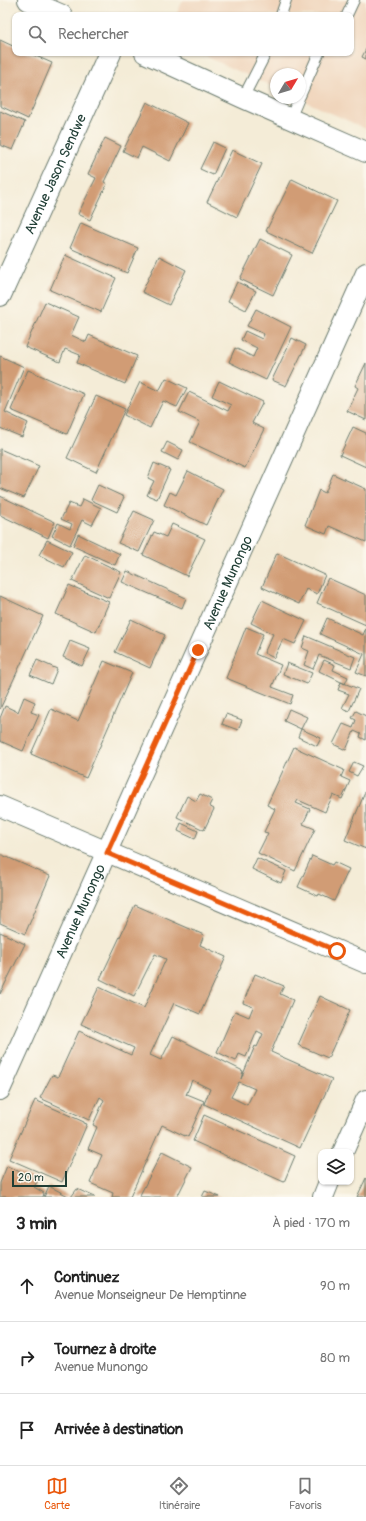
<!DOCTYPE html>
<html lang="fr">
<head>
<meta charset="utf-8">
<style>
	:root { --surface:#fff; --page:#f6f6f6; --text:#222; --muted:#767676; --line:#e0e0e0; --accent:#ea580c }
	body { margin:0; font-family:Pangolin,sans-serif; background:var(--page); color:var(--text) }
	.controls { position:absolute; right:12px; bottom:12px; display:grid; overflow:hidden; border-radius:8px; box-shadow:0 1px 3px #0004 }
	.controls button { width:36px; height:36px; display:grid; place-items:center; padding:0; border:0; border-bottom:1px solid var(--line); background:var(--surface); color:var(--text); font:20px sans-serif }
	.compass { position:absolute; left:270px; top:68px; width:36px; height:36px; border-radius:50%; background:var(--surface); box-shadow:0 1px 3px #0004; rotate:52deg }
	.scale { position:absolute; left:12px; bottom:10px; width:55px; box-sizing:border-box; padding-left:4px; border:2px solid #1f3d34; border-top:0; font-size:11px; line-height:14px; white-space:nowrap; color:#1f3d34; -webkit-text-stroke:3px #fbf7ec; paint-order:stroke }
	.stop { position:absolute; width:12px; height:12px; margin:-9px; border:3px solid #ea580c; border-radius:50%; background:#fff }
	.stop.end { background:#ea580c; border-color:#fff; box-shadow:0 1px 4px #0008 }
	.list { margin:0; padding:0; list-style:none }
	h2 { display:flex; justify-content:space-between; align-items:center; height:52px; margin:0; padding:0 16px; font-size:17px }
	h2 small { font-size:13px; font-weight:400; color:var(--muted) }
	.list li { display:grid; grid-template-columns:26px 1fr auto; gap:12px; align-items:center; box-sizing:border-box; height:72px; padding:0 16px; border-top:1px solid var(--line) }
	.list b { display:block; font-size:15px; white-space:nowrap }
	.list p { margin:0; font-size:13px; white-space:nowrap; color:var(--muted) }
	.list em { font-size:13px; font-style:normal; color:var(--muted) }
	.icon { flex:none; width:22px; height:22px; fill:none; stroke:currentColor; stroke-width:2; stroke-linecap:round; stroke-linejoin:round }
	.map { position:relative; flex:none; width:366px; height:1197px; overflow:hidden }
	.search { position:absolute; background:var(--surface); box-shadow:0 1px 3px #0004; left:12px; right:12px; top:12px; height:44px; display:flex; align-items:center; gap:10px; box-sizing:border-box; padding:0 14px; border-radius:8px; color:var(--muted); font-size:15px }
	.sheet { height:268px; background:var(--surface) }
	nav { display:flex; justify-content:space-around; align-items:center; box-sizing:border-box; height:56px; border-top:1px solid var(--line); background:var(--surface); font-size:11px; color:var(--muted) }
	nav a { display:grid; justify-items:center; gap:2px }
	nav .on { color:var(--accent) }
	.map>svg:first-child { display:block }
	.built { fill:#f0d5bc }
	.building { fill:#d19c74; fill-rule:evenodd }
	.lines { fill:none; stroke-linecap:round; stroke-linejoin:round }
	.lane-casing { stroke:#6a7a6d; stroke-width:12 }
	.street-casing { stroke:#6a7a6d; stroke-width:22 }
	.secondary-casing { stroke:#6a7a6d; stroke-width:24 }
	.lane { stroke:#fff; stroke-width:10 }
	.street { stroke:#fff; stroke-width:20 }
	.secondary { stroke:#fff; stroke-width:22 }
	.route { stroke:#ea580c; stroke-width:5 }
	.labels { text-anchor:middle; stroke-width:3; stroke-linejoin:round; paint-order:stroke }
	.street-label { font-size:14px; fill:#1f3d34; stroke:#fbf7ec }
</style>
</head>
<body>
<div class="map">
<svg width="366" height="1197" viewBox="0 0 366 1197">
	<rect width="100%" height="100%" fill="#fbf7ec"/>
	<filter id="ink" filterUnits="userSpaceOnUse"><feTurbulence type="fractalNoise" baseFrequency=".025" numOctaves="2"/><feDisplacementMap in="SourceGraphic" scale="8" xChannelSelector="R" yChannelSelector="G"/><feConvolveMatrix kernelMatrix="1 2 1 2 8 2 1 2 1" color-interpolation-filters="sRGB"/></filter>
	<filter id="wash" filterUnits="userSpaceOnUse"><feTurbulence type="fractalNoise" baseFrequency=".012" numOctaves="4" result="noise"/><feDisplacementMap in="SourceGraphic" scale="16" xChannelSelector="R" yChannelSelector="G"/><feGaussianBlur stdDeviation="0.9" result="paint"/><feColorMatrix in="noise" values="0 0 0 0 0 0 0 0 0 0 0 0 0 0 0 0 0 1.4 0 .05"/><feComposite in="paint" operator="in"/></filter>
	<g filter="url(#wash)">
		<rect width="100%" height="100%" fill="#f4ecd7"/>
		<path class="built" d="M 183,0 L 366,0 L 366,129 L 298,98 L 300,98 L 300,74 L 276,74 L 276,88 L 198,53 L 351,53 L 351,15 L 176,15 Z"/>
		<g id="blocks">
			<path class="building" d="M 0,40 L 15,47 L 15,53 L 29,53 L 52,63 L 28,119 L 0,106 Z
				M 366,49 L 366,59 L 362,57 Z
				M 147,102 L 188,123 L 170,161 L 142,147 L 137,158 L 123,151 Z
				M 0,111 L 25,122 L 13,150 L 0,145 Z
				M 105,138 L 121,146 L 104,182 L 107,184 L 90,220 L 78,214 L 96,178 L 88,174 Z
				M 213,142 L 225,148 L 213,175 L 200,169 Z
				M 232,150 L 262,164 L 237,217 L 207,202 Z
				M 292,179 L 337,201 L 312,253 L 266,231 Z
				M 81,223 L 138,248 L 127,273 L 70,248 Z
				M 260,239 L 292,255 L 273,295 L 240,279 Z
				M 65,255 L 116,278 L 101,312 L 50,290 Z
				M 159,256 L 186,270 L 169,305 L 142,292 Z
				M 237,282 L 256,291 L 246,310 L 228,301 Z
				M 45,302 L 79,317 L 71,335 L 86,342 L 89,335 L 137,356 L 125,384 L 77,363 L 80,355 L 65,349 L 60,362 L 25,347 Z
				M 256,309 L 291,327 L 266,380 L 229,362 L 235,348 L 253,357 L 257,348 L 241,340 L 245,331 L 262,339 L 264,334 L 247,326 Z
				M 292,338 L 306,345 L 286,386 L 272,380 Z
				M 0,356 L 24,367 L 5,412 L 28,423 L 22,437 L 0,428 Z
				M 366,363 L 366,420 L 347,411 L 358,388 L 355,386 Z
				M 28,370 L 84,394 L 67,434 L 11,410 Z
				M 166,378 L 187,388 L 177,407 L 163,401 L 150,428 L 124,415 L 140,382 L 159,391 Z
				M 219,381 L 263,402 L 252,423 L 264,429 L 245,468 L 190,442 L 200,422 L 179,412 L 189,392 L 228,411 L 231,405 L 212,396 Z
				M 96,396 L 125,409 L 96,472 L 67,458 Z
				M 353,427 L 366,433 L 366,467 L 340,455 Z
				M 167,442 L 183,450 L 178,460 L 162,452 Z
				M 0,449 L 39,466 L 24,498 L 0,488 Z
				M 154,463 L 170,470 L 157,499 L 147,495 L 154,481 L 148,478 Z
				M 188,471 L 223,489 L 206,525 L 164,505 L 170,492 L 176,495 Z
				M 333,474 L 366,489 L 366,542 L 329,526 L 326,534 L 305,525 L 319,490 L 325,493 Z
				M 98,485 L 124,497 L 117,512 L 91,500 Z
				M 0,496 L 55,522 L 48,538 L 0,515 Z
				M 83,499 L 101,508 L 92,525 L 82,520 L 70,545 L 52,536 L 58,523 L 70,529 L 72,524 L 61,519 L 69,503 L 79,507 Z
				M 134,511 L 154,520 L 139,552 L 118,543 Z
				M 172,524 L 205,539 L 187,576 L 143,555 L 154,532 L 166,537 Z
				M 78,534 L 120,554 L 115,565 L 73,546 Z
				M 47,540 L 72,552 L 64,567 L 39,555 Z
				M 277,553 L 325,575 L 317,594 L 306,589 L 299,604 L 262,587 Z
				M 85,555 L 121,572 L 109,598 L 72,581 Z
				M 127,571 L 186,598 L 182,608 L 122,582 Z
				M 328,578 L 366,595 L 366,625 L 317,603 Z
				M 69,585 L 109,602 L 96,632 L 56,614 Z
				M 0,596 L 43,616 L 0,709 Z
				M 262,600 L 306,621 L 295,644 L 283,639 L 274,658 L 264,653 L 273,634 L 251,623 Z
				M 327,618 L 363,635 L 366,628 L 366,676 L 356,672 L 364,654 L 320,634 Z
				M 131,619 L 165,635 L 150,668 L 115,652 Z
				M 246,627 L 263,634 L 255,654 L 281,665 L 272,687 L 293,695 L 290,704 L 226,678 Z
				M 306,636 L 355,657 L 351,668 L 319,655 L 313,669 L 304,665 L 309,651 L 302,648 Z
				M 70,641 L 90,649 L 82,666 L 63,657 Z
				M 37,660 L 57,669 L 51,684 L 30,675 Z
				M 324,660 L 335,665 L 333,670 L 348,677 L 345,684 L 319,671 Z
				M 104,661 L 132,673 L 86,778 L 31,754 L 51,709 L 78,721 Z
				M 287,663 L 312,673 L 307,684 L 283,674 Z
				M 341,682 L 359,689 L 349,711 L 342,708 L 349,694 L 338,690 Z
				M 24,697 L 35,702 L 31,712 L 39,715 L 23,751 L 0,741 L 0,718 L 5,706 L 18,712 Z
				M 289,709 L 307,717 L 301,729 L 284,721 Z
				M 356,711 L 366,716 L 366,740 L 360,737 L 361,734 L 354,731 L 346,750 L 333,744 L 343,724 L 353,728 L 356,720 L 352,718 Z
				M 226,714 L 242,720 L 238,730 L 222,724 Z
				M 301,729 L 321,738 L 317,746 L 298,737 Z
				M 294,747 L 344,770 L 341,777 L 350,781 L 342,799 L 333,795 L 325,812 L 298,800 L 296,803 L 310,809 L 303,824 L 315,829 L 295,871 L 258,853 L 268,833 L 264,832 L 275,809 L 267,805 Z
				M 354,762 L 363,766 L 357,776 L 349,772 Z
				M 366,790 L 366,849 L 345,840 Z
				M 200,794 L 212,800 L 209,806 L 214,809 L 204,830 L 177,817 L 187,796 L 196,801 Z
				M 181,823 L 198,831 L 195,839 L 178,831 Z
				M 0,854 L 50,876 L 25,934 L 0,923 Z
				M 312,856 L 332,865 L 334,862 L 349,869 L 334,901 L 319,894 L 318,896 L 298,887 Z
				M 257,858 L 286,871 L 281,883 L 252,869 Z
				M 135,905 L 204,935 L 200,945 L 226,957 L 200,1014 L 174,1003 L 150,1055 L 161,1060 L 173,1036 L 243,1071 L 241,1079 L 255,1046 L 257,1047 L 263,1034 L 257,1031 L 246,1057 L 239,1054 L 236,1061 L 217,1052 L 235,1011 L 249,1017 L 253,1007 L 243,1003 L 255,974 L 284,986 L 280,994 L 293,1000 L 271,1052 L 332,1079 L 300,1148 L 204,1104 L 210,1089 L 192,1080 L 186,1095 L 187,1094 L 204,1101 L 188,1137 L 185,1135 L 185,1136 L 162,1125 L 130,1197 L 112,1197 L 113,1193 L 90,1183 L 102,1155 L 88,1149 L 97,1127 L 93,1125 L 104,1100 L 100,1097 L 89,1120 L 40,1098 L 52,1075 L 58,1077 L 79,1031 L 131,1055 L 134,1048 L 81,1024 L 99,987 L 144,1008 L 166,959 L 155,954 L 134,996 L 100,979 ZM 239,1082 L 255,1089 L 247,1105 L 231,1097 Z
				M 0,932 L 25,944 L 0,994 Z
				M 320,996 L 350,1010 L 328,1058 L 298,1045 Z
				M 35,1100 L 84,1122 L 84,1123 L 87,1124 L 62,1182 L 9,1159 Z
				M 204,1115 L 295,1156 L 284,1182 L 193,1141 Z
				M 162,1152 L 192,1167 L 177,1197 L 139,1197 Z
				M 7,1166 L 38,1180 L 34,1187 L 44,1193 L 43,1197 L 0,1197 L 0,1183 Z
				M 366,1178 L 366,1197 L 357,1197 Z
				M 49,1186 L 70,1197 L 44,1197 Z
				M 77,1189 L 95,1197 L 71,1197 Z
				M 205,1191 L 220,1197 L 202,1197 Z"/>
		</g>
	</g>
	<g filter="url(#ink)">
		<use href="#blocks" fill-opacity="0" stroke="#6a7a6d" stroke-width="1"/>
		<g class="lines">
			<g class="lane-casing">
				<path id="lane" d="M 281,15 L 286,0
					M 347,15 L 354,0
					M 300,96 L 319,53
					M 243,98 L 266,53
					M 290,119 L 299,98"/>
			</g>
			<g class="street-casing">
				<g id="street">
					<path d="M 28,0 L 62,15"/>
					<path d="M 145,53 L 243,98 L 366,152"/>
					<path d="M 0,806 L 366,963"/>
					<path id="s1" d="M 0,1090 L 366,273"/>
					<path d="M 343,1152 L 366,1100"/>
					<path d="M 323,1197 L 329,1182"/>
				</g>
			</g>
			<g class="secondary-casing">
				<g id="secondary">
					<path id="s2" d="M 0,295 L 110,53"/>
				</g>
			</g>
			<use href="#lane" class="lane"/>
			<use href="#street" class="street"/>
			<use href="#secondary" class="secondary"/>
		</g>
	</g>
	<g class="lines" filter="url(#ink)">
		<path class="route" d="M 198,650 L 107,853 L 337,951"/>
	</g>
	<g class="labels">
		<g class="street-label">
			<text dy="5" stroke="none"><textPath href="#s2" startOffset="133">Avenue Jason Sendwe</textPath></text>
			<text dy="5" stroke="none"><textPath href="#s1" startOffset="556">Avenue Munongo</textPath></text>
			<text dy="5" stroke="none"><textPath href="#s1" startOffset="196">Avenue Munongo</textPath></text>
		</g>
	</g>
</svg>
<div class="controls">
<button><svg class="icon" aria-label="layers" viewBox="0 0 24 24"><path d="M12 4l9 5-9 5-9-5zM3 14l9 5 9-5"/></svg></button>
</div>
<svg class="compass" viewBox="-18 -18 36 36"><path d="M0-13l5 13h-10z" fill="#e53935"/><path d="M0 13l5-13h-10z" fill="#767676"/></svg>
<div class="scale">20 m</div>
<div class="stop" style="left:337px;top:951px"></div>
<div class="stop end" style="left:198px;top:650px"></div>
<div class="search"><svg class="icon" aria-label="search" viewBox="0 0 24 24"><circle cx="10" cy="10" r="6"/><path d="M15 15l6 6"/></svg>Rechercher</div>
</div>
<section class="sheet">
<h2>3 min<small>À pied · 170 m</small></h2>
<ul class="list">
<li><svg class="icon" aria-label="ahead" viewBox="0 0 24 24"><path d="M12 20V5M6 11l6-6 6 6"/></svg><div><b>Continuez</b><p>Avenue Monseigneur De Hemptinne</p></div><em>90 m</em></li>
<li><svg class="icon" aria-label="right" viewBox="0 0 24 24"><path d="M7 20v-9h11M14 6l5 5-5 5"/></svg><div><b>Tournez à droite</b><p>Avenue Munongo</p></div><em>80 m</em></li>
<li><svg class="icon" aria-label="arrive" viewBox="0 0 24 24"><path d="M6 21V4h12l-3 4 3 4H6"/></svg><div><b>Arrivée à destination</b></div></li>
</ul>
</section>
<nav>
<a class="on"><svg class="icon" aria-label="map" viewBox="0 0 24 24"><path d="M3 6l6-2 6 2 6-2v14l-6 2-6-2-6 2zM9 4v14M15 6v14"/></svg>Carte</a>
<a><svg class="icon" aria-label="directions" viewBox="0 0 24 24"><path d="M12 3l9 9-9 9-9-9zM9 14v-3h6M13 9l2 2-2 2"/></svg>Itinéraire</a>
<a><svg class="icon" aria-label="saved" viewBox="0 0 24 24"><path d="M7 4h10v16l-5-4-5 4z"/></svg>Favoris</a>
</nav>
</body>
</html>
